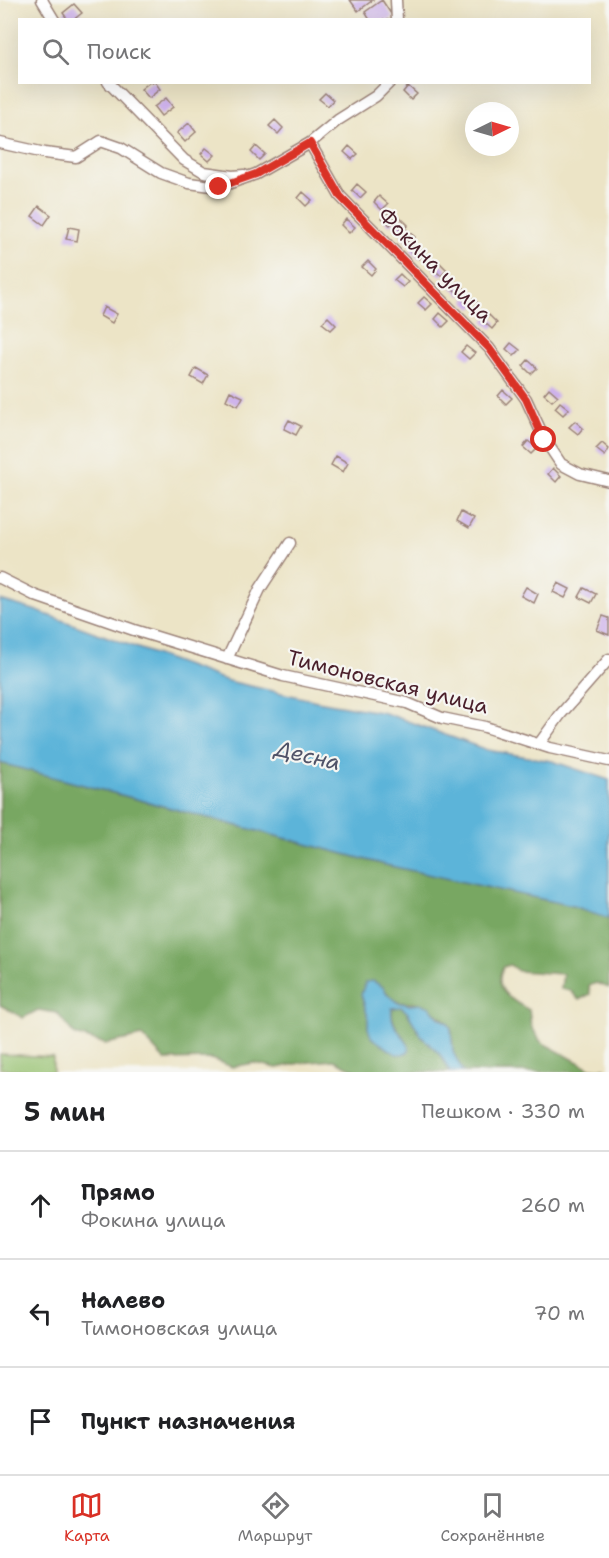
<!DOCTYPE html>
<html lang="ru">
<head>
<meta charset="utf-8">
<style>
	:root { --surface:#fff; --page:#f6f6f6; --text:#202124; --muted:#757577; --line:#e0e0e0; --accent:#d93025 }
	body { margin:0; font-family:"Shantell Sans",sans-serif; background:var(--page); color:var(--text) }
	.compass { position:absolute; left:465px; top:102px; width:54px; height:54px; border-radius:50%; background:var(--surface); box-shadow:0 6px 24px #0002; rotate:85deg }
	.stop { position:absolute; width:18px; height:18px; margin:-14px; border:4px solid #d93025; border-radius:50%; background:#fff }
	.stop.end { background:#d93025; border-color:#fff; box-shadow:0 2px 6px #0008 }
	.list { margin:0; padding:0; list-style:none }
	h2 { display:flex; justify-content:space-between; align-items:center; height:78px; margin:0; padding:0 24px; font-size:26px }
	h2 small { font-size:20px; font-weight:400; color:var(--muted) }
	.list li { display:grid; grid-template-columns:39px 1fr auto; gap:18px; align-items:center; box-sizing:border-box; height:108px; padding:0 24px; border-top:2px solid var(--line) }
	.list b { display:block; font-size:22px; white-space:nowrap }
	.list p { margin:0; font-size:20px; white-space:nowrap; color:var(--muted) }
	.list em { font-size:20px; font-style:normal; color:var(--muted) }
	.icon { flex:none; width:33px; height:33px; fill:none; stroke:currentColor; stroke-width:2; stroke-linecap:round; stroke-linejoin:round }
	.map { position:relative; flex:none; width:609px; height:1072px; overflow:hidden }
	.search { position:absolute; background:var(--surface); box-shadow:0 6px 24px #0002; left:18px; right:18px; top:18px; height:66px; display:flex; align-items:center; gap:15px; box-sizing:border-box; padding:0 21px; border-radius:0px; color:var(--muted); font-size:22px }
	.sheet { height:402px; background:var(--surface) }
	nav { display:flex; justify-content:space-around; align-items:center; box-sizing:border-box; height:84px; border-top:2px solid var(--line); background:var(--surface); font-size:16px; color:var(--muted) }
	nav a { display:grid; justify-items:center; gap:3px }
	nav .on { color:var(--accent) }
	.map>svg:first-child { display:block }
	.green { fill:#96c16f; stroke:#70704d; stroke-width:1.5 }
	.forest { fill:#78a762; stroke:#616346; stroke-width:1.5 }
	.water { fill:#5cb4d9; stroke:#536a82; stroke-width:1.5 }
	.building { fill:#cdb1eb }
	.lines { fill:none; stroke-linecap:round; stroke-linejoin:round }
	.minor-casing { stroke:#9b8278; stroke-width:13 }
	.minor { stroke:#fff; stroke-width:10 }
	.route { stroke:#d93025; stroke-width:8 }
	.labels { text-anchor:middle; stroke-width:4.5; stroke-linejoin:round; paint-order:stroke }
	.street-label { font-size:21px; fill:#4a1f2b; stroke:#f6f6f2 }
	.water-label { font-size:22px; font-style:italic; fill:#505368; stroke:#f6f6f2 }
</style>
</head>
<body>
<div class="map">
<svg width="609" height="1072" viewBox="0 0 609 1072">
	<rect width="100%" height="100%" fill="#f6f6f2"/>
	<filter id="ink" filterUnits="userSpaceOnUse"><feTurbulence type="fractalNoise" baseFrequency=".0167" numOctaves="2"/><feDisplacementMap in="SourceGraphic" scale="12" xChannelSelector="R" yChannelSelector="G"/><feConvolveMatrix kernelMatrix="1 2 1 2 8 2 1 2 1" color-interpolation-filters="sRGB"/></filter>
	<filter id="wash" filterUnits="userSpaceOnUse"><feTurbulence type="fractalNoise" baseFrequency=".008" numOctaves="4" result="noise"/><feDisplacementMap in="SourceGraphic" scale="24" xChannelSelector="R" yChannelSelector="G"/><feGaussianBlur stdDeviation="1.35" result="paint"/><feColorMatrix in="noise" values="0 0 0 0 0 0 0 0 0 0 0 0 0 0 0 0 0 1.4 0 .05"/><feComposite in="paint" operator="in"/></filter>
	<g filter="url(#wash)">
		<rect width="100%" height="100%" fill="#ece4c6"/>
		<path class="green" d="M 0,1054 L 53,1057 L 53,1072 L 0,1069 Z"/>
		<path class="forest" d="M 0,763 L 386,865 L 573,906 L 609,918 L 609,988 L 596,983 L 589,986 L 590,994 L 579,1000 L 570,990 L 561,989 L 563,974 L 518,971 L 510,965 L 503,967 C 492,990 511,1000 529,1010 L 531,1026 L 541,1042 L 591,1069 L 604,1068 L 607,1072 L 463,1072 C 460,1064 455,1059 453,1051 C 452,1043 454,1030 448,1023 C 446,1021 425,1004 423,1004 C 402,1000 397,1010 383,987 L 365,1006 L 368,1017 L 368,1028 L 389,1050 L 407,1053 L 409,1046 C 402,1033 390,1025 392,1008 L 401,1007 L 407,1012 L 422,1037 L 440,1054 L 450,1072 L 359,1072 L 334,1060 L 300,1063 L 277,1068 L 254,1063 L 232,1067 L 211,1059 L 165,1060 L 142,1036 L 106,1044 L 75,1035 L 57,1013 L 38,1010 L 23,1018 L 0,1005 Z"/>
		<path class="water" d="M 0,600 L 34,610 L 228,681 L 317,701 L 385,713 L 487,750 L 552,761 L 609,780 L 609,918 L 573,906 L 386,865 L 0,763 Z
			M 373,981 L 383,987 L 388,995 L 397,1002 L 410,1005 L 421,1004 L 430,1007 L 439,1018 L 448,1023 L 451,1029 L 453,1052 L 463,1072 L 450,1072 L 440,1054 L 422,1037 L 407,1012 L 401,1007 L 392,1008 C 389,1025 402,1033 409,1046 L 409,1051 L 403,1054 L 396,1054 L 371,1037 L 368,1028 L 368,1017 L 361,994 L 366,982 Z"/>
		<g id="blocks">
			<path class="building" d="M 350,0 L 373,0 L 358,11 Z
				M 382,0 L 393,17 L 390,20 L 370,20 L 365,12 Z
				M 74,4 L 82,13 L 73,20 L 68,20 L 63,13 Z
				M 150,82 L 155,82 L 160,89 L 149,98 L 141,89 Z
				M 408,86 L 417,94 L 411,100 L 403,92 Z
				M 325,93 L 333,100 L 328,106 L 319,99 Z
				M 166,98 L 173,107 L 161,116 L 154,107 Z
				M 275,120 L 283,128 L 278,134 L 269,126 Z
				M 189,123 L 196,132 L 185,142 L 177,133 Z
				M 256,146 L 265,154 L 259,160 L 251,152 Z
				M 349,146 L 358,154 L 352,159 L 344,152 Z
				M 206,148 L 215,155 L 209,161 L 201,154 Z
				M 357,184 L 366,192 L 360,198 L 352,190 Z
				M 303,192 L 312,200 L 306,206 L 298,198 Z
				M 379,196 L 388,204 L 382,210 L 374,202 Z
				M 39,206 L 51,215 L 44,225 L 32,216 Z
				M 387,212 L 396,219 L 390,225 L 382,218 Z
				M 400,217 L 408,225 L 402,231 L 394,223 Z
				M 346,219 L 355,227 L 349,233 L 341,225 Z
				M 69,227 L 79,229 L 77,241 L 66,239 Z
				M 406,229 L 415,237 L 409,243 L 401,235 Z
				M 416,245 L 424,253 L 419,259 L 410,251 Z
				M 368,261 L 376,269 L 371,275 L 362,267 Z
				M 439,262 L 447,270 L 441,276 L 433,268 Z
				M 400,274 L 408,282 L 403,287 L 394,280 Z
				M 458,282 L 466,290 L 461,296 L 452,288 Z
				M 469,295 L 478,303 L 472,309 L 464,301 Z
				M 424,297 L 432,304 L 426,310 L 418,303 Z
				M 104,307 L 117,314 L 112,323 L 100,316 Z
				M 440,313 L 449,321 L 443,327 L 435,319 Z
				M 489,315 L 497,323 L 492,329 L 483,321 Z
				M 328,317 L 336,325 L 331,330 L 322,323 Z
				M 511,343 L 520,350 L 514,356 L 506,349 Z
				M 466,346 L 475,353 L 469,359 L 461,352 Z
				M 528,360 L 537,368 L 531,374 L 523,366 Z
				M 196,368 L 208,375 L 203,384 L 191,377 Z
				M 549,388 L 558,396 L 552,401 L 544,394 Z
				M 503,390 L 512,398 L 506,404 L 498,396 Z
				M 230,391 L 243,397 L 238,406 L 226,400 Z
				M 560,402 L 569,409 L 563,415 L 555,408 Z
				M 289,420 L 301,426 L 296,435 L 284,429 Z
				M 575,421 L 583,428 L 578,434 L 569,427 Z
				M 528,441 L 537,448 L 531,454 L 523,447 Z
				M 602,443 L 609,449 L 605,456 L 596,449 Z
				M 336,456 L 348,463 L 343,472 L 331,465 Z
				M 553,468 L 561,476 L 556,482 L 548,474 Z
				M 461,512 L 474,519 L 469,528 L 457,521 Z
				M 558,583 L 570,589 L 565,598 L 553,592 Z
				M 526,587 L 538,594 L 534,603 L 521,596 Z
				M 584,588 L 596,594 L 591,603 L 579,597 Z
				M 603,616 L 609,618 L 609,635 L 597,630 Z"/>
		</g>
	</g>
	<g filter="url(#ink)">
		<use href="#blocks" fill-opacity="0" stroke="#9b8278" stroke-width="1.5"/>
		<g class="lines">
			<g class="minor-casing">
				<path id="minor" d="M 42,0 L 54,20
					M 396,0 L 397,20
					M 108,82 L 184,160 L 204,172 L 232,176 L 244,175
					M 0,143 L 45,153 L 76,157 L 101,141 L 121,148 L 161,173 L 189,183 L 219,187 L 256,174 L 310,143 L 338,120 L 376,96 L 390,82
					M 310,143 L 340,196 L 489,348 L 526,399 L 545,440 L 561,464 L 580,474 L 609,481
					M 0,578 L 36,596 L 134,630 L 283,676 L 407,703 L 442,718 L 485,727 L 550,748 L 609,761
					M 227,659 L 260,589 L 290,543
					M 539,744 L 560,715 L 609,659"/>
			</g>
			<use href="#minor" class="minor"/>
		</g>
	</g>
	<g class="lines" filter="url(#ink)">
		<path class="route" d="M 219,187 L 256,174 L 310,143 L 340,196 L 489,348 L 526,399 L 544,440"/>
	</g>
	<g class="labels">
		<g class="street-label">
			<text transform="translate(435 265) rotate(45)" y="7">Фокина улица</text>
			<text transform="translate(388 682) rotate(14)" y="7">Тимоновская улица</text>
		</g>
		<g class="water-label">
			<text transform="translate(308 755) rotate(13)" y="8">Десна</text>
		</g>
	</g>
</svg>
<svg class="compass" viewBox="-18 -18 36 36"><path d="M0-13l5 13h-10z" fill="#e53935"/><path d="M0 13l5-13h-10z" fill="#757577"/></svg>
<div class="stop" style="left:544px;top:440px"></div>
<div class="stop end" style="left:219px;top:187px"></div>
<div class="search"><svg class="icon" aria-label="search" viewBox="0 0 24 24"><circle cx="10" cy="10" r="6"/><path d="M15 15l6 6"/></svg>Поиск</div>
</div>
<section class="sheet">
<h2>5 мин<small>Пешком · 330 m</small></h2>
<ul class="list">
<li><svg class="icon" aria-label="ahead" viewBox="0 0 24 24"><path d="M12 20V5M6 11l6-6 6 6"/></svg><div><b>Прямо</b><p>Фокина улица</p></div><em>260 m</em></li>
<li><svg class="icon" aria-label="left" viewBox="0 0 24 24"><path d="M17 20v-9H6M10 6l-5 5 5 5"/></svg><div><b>Налево</b><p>Тимоновская улица</p></div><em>70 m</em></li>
<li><svg class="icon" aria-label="arrive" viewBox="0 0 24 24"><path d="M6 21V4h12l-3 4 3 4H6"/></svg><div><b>Пункт назначения</b></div></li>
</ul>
</section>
<nav>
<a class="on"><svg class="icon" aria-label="map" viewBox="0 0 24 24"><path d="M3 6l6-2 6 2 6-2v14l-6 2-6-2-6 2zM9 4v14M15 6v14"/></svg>Карта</a>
<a><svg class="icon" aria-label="directions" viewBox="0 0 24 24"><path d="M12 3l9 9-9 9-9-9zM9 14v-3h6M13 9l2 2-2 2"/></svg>Маршрут</a>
<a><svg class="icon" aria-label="saved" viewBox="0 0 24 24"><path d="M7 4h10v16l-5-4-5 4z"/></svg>Сохранённые</a>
</nav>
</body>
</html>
